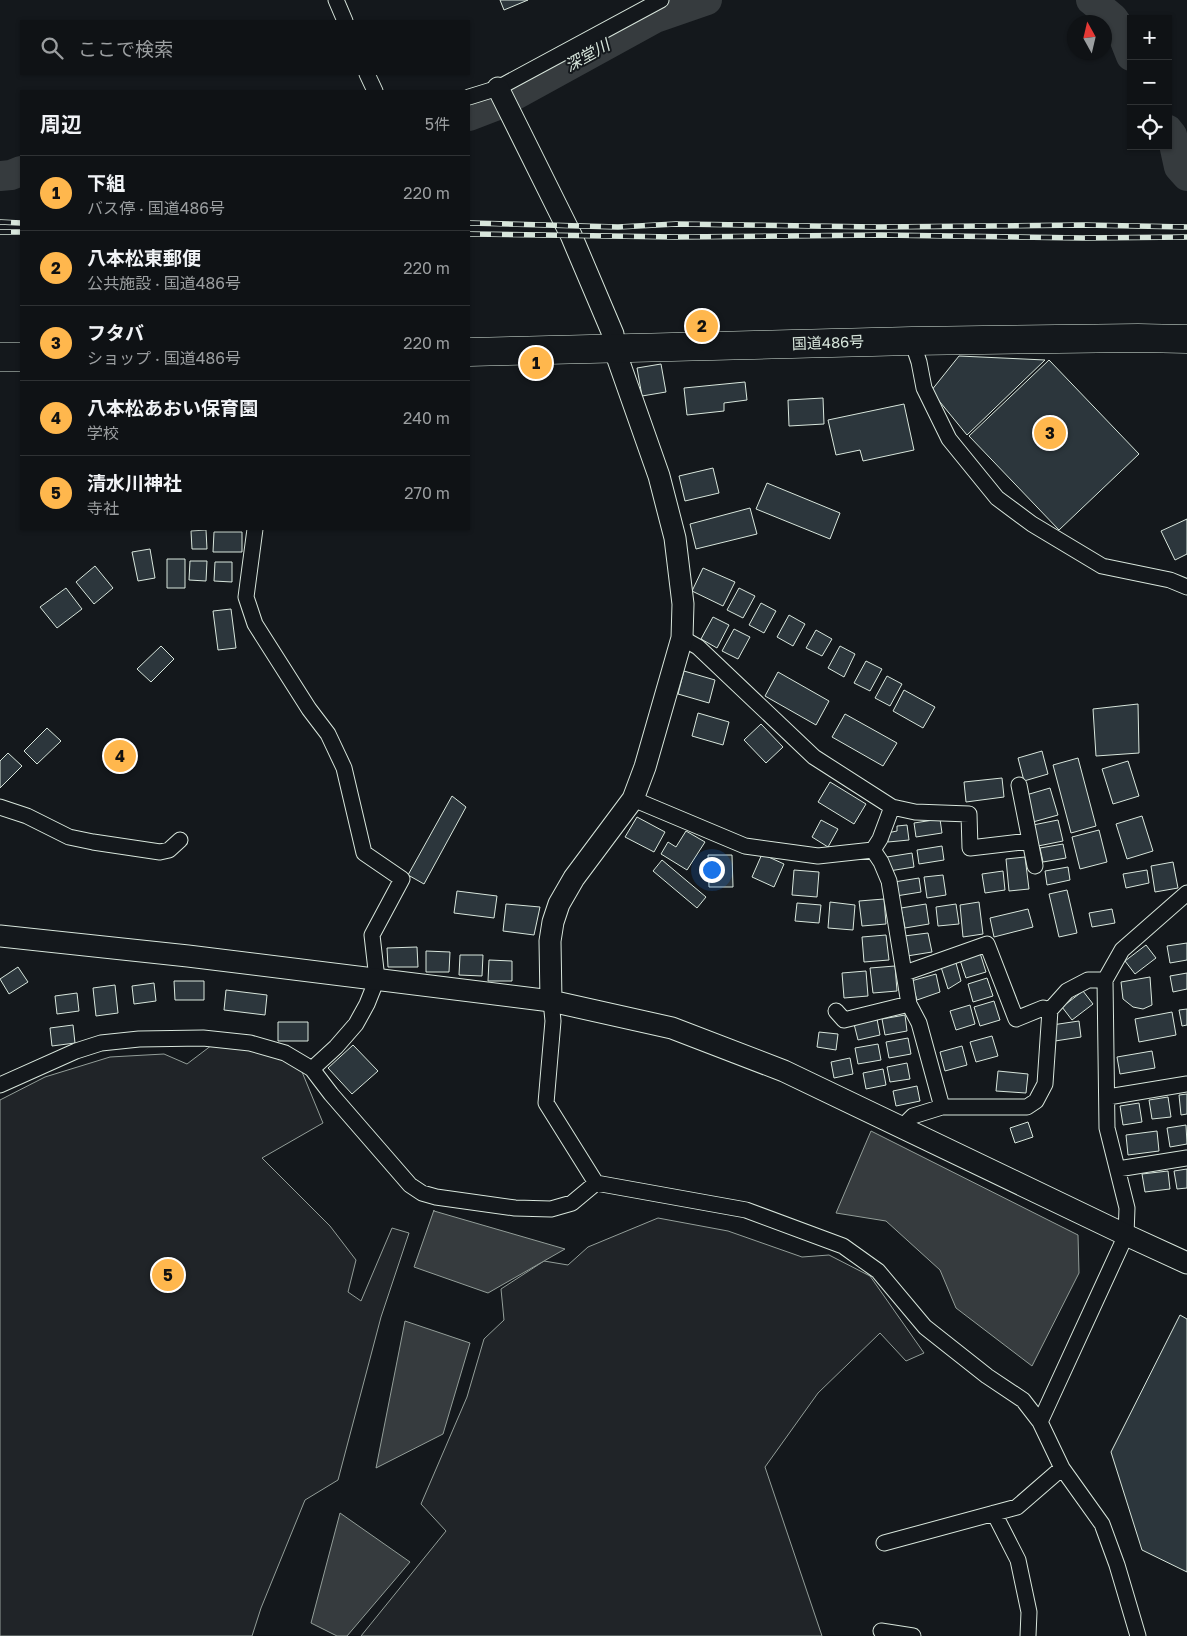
<!DOCTYPE html>
<html lang="ja">
<head>
<meta charset="utf-8">
<style>
	:root { --surface:#0f1215; --page:#181b1e; --text:#f1f3f6; --muted:#9b9ea0; --line:#2f3234; --accent:#ffb74d }
	body { margin:0; font-family:"Golos Text","Noto Sans JP",sans-serif; background:var(--page); color:var(--text) }
	.controls { position:absolute; right:15px; top:15px; display:grid; overflow:hidden; border-radius:0px; box-shadow:0 1px 4px #0004 }
	.controls button { width:45px; height:45px; display:grid; place-items:center; padding:0; border:0; border-bottom:1px solid var(--line); background:var(--surface); color:var(--text); font:25px sans-serif }
	.compass { position:absolute; left:1067px; top:15px; width:45px; height:45px; border-radius:50%; background:var(--surface); box-shadow:0 1px 4px #0004; rotate:352deg }
	.you { position:absolute; left:711px; top:869px; width:18px; height:18px; margin:-12px; border:4px solid #fff; border-radius:50%; background:#1a73e8; box-shadow:0 0 0 8px #1a73e833 }
	.badge { display:grid; place-items:center; width:32px; height:32px; border-radius:50%; background:var(--accent); color:#111; font-size:16px; font-weight:700 }
	.pin { position:absolute; translate:-50% -50%; border:2px solid #fff; box-shadow:0 1px 5px #0006 }
	.list { margin:0; padding:0; list-style:none }
	h2 { display:flex; justify-content:space-between; align-items:center; height:65px; margin:0; padding:0 20px; font-size:21px }
	h2 small { font-size:16px; font-weight:400; color:var(--muted) }
	.list li { display:grid; grid-template-columns:32px 1fr auto; gap:15px; align-items:center; box-sizing:border-box; height:75px; padding:0 20px; border-top:1px solid var(--line) }
	.list b { display:block; font-size:19px; white-space:nowrap }
	.list p { margin:0; font-size:16px; white-space:nowrap; color:var(--muted) }
	.list em { font-size:16px; font-style:normal; color:var(--muted) }
	.icon { flex:none; width:28px; height:28px; fill:none; stroke:currentColor; stroke-width:2; stroke-linecap:round; stroke-linejoin:round }
	.map { position:relative; flex:none; width:1187px; height:1636px; overflow:hidden }
	.search { position:absolute; background:var(--surface); box-shadow:0 1px 4px #0004; left:20px; top:20px; width:450px; height:55px; display:flex; align-items:center; gap:12px; box-sizing:border-box; padding:0 18px; border-radius:0px; color:var(--muted); font-size:19px }
	.panel { position:absolute; background:var(--surface); box-shadow:0 1px 4px #0004; left:20px; top:90px; width:450px; height:440px; border-radius:0px }
	.map>svg:first-child { display:block }
	.green { fill:#202428; stroke:#939e99 }
	.water { fill:#363b3e; stroke:#939e99 }
	.lines { fill:none; stroke-linecap:round; stroke-linejoin:round }
	.river { stroke:#363b3e; stroke-width:30 }
	.building { fill:#2c363c; stroke:#d8e6dc }
	.street-casing { stroke:#d8e6dc; stroke-width:17 }
	.secondary-casing { stroke:#d8e6dc; stroke-width:23 }
	.highway-casing { stroke:#d8e6dc; stroke-width:29 }
	.street { stroke:#14181c; stroke-width:15 }
	.secondary { stroke:#14181c; stroke-width:21 }
	.highway { stroke:#14181c; stroke-width:28 }
	.rail-casing { stroke:#d8e6dc; stroke-width:5.5 }
	.rail { stroke:#14181c; stroke-width:4; stroke-dasharray:11; stroke-linecap:butt }
	.labels { text-anchor:middle; stroke-width:4; stroke-linejoin:round; paint-order:stroke }
	.street-label { font-size:15px; fill:#d8e6dc; stroke:#14181c }
	.water-label { font-size:16px; font-style:italic; fill:#d8e6dc; stroke:#14181c }
</style>
</head>
<body>
<div class="map">
<svg width="1187" height="1636" viewBox="0 0 1187 1636">
	<rect width="100%" height="100%" fill="#14181c"/>
	<path class="green" d="M 212,1045 L 250,1048 L 300,1067 L 323,1123 L 262,1158 L 330,1226 L 356,1260 L 348,1292 L 361,1301 L 392,1228 L 409,1233 L 381,1317 L 338,1480 L 305,1500 L 261,1608 L 252,1636 L 0,1636 L 0,1100 L 45,1077 L 110,1057 L 164,1054 L 187,1064 Z
		M 658,1218 L 728,1231 L 802,1257 L 829,1255 L 870,1276 L 924,1353 L 906,1361 L 880,1333 L 818,1393 L 765,1467 L 822,1636 L 361,1636 L 446,1531 L 421,1504 L 467,1397 L 484,1339 L 504,1320 L 501,1289 L 544,1261 L 568,1265 L 588,1247 Z"/>
	<path class="water" d="M 871,1131 L 1078,1235 L 1079,1273 L 1032,1366 L 956,1308 L 940,1270 L 886,1221 L 836,1213 Z
		M 434,1210 L 434,1211 L 565,1249 L 488,1293 L 414,1267 Z
		M 405,1321 L 470,1343 L 443,1434 L 376,1468 Z
		M 340,1513 L 410,1562 L 347,1636 L 337,1636 L 311,1623 Z"/>
	<g class="lines">
		<path class="river" d="M 1091,0 L 1113,18 L 1120,28 L 1131,56
			M 469,116 L 495,106 L 655,18 L 707,0
			M 1168,130 L 1172,135 L 1179,167 L 1187,176
			M 0,176 L 11,175 L 21,171"/>
	</g>
	<path class="building" d="M 500,0 L 528,0 L 504,10 Z
		M 959,356 L 1045,360 L 967,435 L 931,391 Z
		M 1049,360 L 1139,454 L 1059,530 L 969,436 Z
		M 661,364 L 666,392 L 642,396 L 637,368 Z
		M 745,382 L 747,400 L 724,403 L 724,411 L 687,415 L 684,388 Z
		M 823,398 L 824,424 L 789,426 L 788,400 Z
		M 904,404 L 914,450 L 863,461 L 860,450 L 836,455 L 828,420 Z
		M 713,468 L 719,493 L 685,501 L 679,476 Z
		M 767,483 L 840,513 L 830,539 L 756,509 Z
		M 750,508 L 757,534 L 696,549 L 690,524 Z
		M 1187,519 L 1187,554 L 1175,560 L 1161,531 Z
		M 206,530 L 207,549 L 192,549 L 191,531 Z
		M 214,532 L 242,532 L 242,552 L 213,552 Z
		M 150,549 L 155,578 L 138,581 L 132,552 Z
		M 167,559 L 185,559 L 185,588 L 167,588 Z
		M 190,561 L 207,561 L 206,581 L 189,580 Z
		M 215,562 L 232,562 L 232,582 L 214,581 Z
		M 95,566 L 113,588 L 94,604 L 76,582 Z
		M 703,568 L 735,582 L 723,606 L 692,591 Z
		M 66,588 L 82,609 L 57,628 L 40,607 Z
		M 739,588 L 755,596 L 743,618 L 727,610 Z
		M 761,603 L 776,611 L 764,633 L 749,625 Z
		M 231,609 L 236,648 L 218,650 L 213,611 Z
		M 789,615 L 805,624 L 793,646 L 777,637 Z
		M 713,617 L 729,625 L 717,648 L 701,639 Z
		M 734,629 L 750,637 L 738,659 L 722,651 Z
		M 816,630 L 832,639 L 822,656 L 806,648 Z
		M 161,646 L 174,659 L 151,682 L 137,669 Z
		M 840,646 L 855,654 L 844,677 L 828,668 Z
		M 866,661 L 882,669 L 870,691 L 854,683 Z
		M 684,671 L 715,680 L 709,703 L 678,694 Z
		M 778,672 L 829,701 L 816,725 L 765,696 Z
		M 887,676 L 902,684 L 890,706 L 875,698 Z
		M 904,690 L 935,707 L 923,728 L 893,711 Z
		M 1138,704 L 1139,753 L 1096,756 L 1093,709 Z
		M 698,713 L 729,722 L 723,745 L 692,736 Z
		M 845,714 L 897,743 L 883,766 L 832,737 Z
		M 761,724 L 783,747 L 766,763 L 744,740 Z
		M 47,728 L 61,741 L 37,764 L 24,751 Z
		M 1042,751 L 1048,774 L 1024,781 L 1018,758 Z
		M 8,753 L 22,766 L 0,788 L 0,761 Z
		M 1078,758 L 1096,826 L 1071,833 L 1053,765 Z
		M 1128,761 L 1139,796 L 1113,804 L 1102,769 Z
		M 1002,778 L 1004,797 L 966,802 L 964,782 Z
		M 830,782 L 866,804 L 854,824 L 818,802 Z
		M 1050,788 L 1058,815 L 1033,822 L 1026,795 Z
		M 452,796 L 466,807 L 424,884 L 408,875 Z
		M 1142,816 L 1153,851 L 1127,859 L 1116,824 Z
		M 637,817 L 665,832 L 654,852 L 625,837 Z
		M 940,819 L 942,833 L 916,837 L 914,823 Z
		M 821,820 L 838,829 L 828,847 L 812,837 Z
		M 1058,820 L 1063,841 L 1038,846 L 1033,825 Z
		M 907,825 L 909,840 L 888,842 L 887,833 L 897,831 L 897,826 Z
		M 1099,830 L 1107,862 L 1080,869 L 1072,837 Z
		M 686,831 L 705,842 L 687,870 L 661,854 L 668,842 L 676,847 Z
		M 1063,844 L 1066,858 L 1043,862 L 1040,848 Z
		M 942,846 L 944,860 L 919,864 L 917,850 Z
		M 912,853 L 914,867 L 889,871 L 887,857 Z
		M 762,854 L 784,864 L 774,887 L 752,877 Z
		M 708,855 L 732,855 L 733,887 L 709,887 Z
		M 1025,857 L 1029,889 L 1009,891 L 1006,859 Z
		M 662,860 L 706,897 L 697,908 L 653,871 Z
		M 1173,862 L 1178,888 L 1155,892 L 1151,866 Z
		M 1068,867 L 1070,880 L 1047,885 L 1045,871 Z
		M 794,870 L 819,872 L 817,897 L 792,895 Z
		M 1147,870 L 1149,883 L 1126,888 L 1123,874 Z
		M 1003,871 L 1005,890 L 985,893 L 982,874 Z
		M 943,875 L 946,895 L 927,898 L 924,877 Z
		M 919,878 L 921,892 L 896,896 L 894,882 Z
		M 1067,890 L 1077,933 L 1059,937 L 1049,894 Z
		M 457,891 L 497,896 L 494,918 L 454,913 Z
		M 884,899 L 886,924 L 862,926 L 859,901 Z
		M 830,902 L 855,905 L 853,930 L 828,928 Z
		M 979,902 L 983,934 L 963,937 L 960,905 Z
		M 797,903 L 821,905 L 819,923 L 795,921 Z
		M 506,904 L 540,907 L 534,935 L 503,931 Z
		M 926,904 L 929,924 L 905,928 L 901,908 Z
		M 956,904 L 959,924 L 938,926 L 936,907 Z
		M 1028,909 L 1033,927 L 994,937 L 990,918 Z
		M 1112,909 L 1115,923 L 1092,927 L 1089,913 Z
		M 928,933 L 932,952 L 907,956 L 904,936 Z
		M 886,935 L 889,960 L 864,962 L 862,937 Z
		M 1187,943 L 1187,960 L 1170,963 L 1167,946 Z
		M 1146,945 L 1156,958 L 1135,974 L 1125,961 Z
		M 417,947 L 418,967 L 388,967 L 387,948 Z
		M 426,951 L 450,952 L 449,972 L 426,972 Z
		M 980,953 L 986,972 L 966,978 L 960,960 Z
		M 460,955 L 483,955 L 482,976 L 459,975 Z
		M 489,960 L 512,961 L 512,981 L 488,981 Z
		M 956,963 L 961,981 L 948,989 L 941,967 Z
		M 895,966 L 897,991 L 873,993 L 870,968 Z
		M 18,967 L 28,982 L 9,994 L 0,979 Z
		M 866,971 L 868,996 L 844,998 L 842,973 Z
		M 1187,973 L 1187,989 L 1173,992 L 1170,976 Z
		M 936,974 L 940,992 L 917,1000 L 911,981 Z
		M 1150,977 L 1152,1005 L 1143,1009 L 1133,1007 L 1123,999 L 1121,982 Z
		M 987,978 L 993,996 L 973,1002 L 968,984 Z
		M 174,981 L 204,981 L 204,1000 L 175,1000 Z
		M 154,983 L 156,1001 L 134,1004 L 132,986 Z
		M 115,985 L 118,1013 L 96,1016 L 93,988 Z
		M 226,990 L 267,995 L 265,1015 L 224,1010 Z
		M 1083,991 L 1093,1004 L 1072,1020 L 1062,1007 Z
		M 77,993 L 79,1011 L 57,1014 L 55,996 Z
		M 994,1001 L 1000,1020 L 980,1026 L 974,1007 Z
		M 970,1005 L 975,1024 L 956,1030 L 950,1011 Z
		M 1187,1009 L 1187,1025 L 1182,1026 L 1179,1010 Z
		M 1172,1012 L 1176,1035 L 1139,1042 L 1135,1019 Z
		M 905,1015 L 907,1031 L 885,1035 L 882,1019 Z
		M 877,1019 L 880,1035 L 858,1040 L 854,1024 Z
		M 1079,1021 L 1081,1037 L 1055,1041 L 1052,1025 Z
		M 278,1022 L 308,1022 L 308,1041 L 278,1041 Z
		M 73,1025 L 75,1043 L 52,1046 L 50,1028 Z
		M 819,1032 L 838,1034 L 836,1050 L 817,1047 Z
		M 992,1036 L 998,1056 L 976,1062 L 970,1042 Z
		M 908,1038 L 911,1054 L 889,1058 L 886,1042 Z
		M 878,1044 L 881,1060 L 858,1064 L 855,1048 Z
		M 353,1045 L 378,1071 L 352,1094 L 328,1068 Z
		M 962,1046 L 967,1065 L 945,1071 L 940,1052 Z
		M 1152,1051 L 1155,1068 L 1120,1074 L 1117,1057 Z
		M 850,1058 L 853,1074 L 834,1078 L 831,1062 Z
		M 907,1063 L 910,1079 L 890,1082 L 887,1067 Z
		M 883,1069 L 886,1085 L 866,1089 L 863,1073 Z
		M 998,1071 L 1028,1074 L 1026,1093 L 996,1091 Z
		M 917,1086 L 920,1101 L 896,1106 L 893,1091 Z
		M 1187,1094 L 1187,1114 L 1181,1115 L 1179,1095 Z
		M 1168,1097 L 1171,1117 L 1152,1119 L 1149,1100 Z
		M 1139,1103 L 1142,1122 L 1123,1125 L 1120,1106 Z
		M 1028,1122 L 1033,1137 L 1015,1143 L 1010,1128 Z
		M 1186,1125 L 1187,1144 L 1170,1147 L 1167,1128 Z
		M 1157,1131 L 1159,1151 L 1128,1155 L 1126,1135 Z
		M 1187,1169 L 1187,1188 L 1177,1189 L 1174,1171 Z
		M 1168,1171 L 1170,1189 L 1145,1192 L 1142,1174 Z
		M 1180,1315 L 1187,1319 L 1187,1572 L 1142,1550 L 1111,1452 Z"/>
	<g class="lines">
		<g class="street-casing">
			<path id="street" d="M 336,0 L 345,21
				M 367,74 L 375,91
				M 469,97 L 498,88 L 661,0
				M 912,341 L 919,362 L 924,388 L 949,439 L 997,498 L 1032,524 L 1102,566 L 1170,580 L 1187,587
				M 255,529 L 246,597 L 255,624 L 309,709 L 328,734 L 344,768 L 364,853 L 402,879 L 372,935 L 377,979 L 367,1004 L 356,1024 L 336,1047 L 312,1069
				M 682,638 L 698,647 L 814,757 L 892,807 L 915,812 L 969,814 L 970,848 L 1030,841
				M 1019,785 L 1035,866
				M 633,799 L 745,846 L 818,856 L 873,850 L 880,839 L 892,807
				M 0,807 L 27,816 L 69,837 L 93,842 L 160,852 L 169,850 L 180,840
				M 873,850 L 881,862 L 889,881 L 909,1004 L 919,1023 L 942,1107
				M 905,973 L 987,944 L 1016,1019 L 1043,1008 L 1050,1010
				M 551,1001 L 553,1021 L 546,1103 L 596,1183 L 746,1210 L 843,1246 L 878,1271 L 925,1327 L 987,1376 L 1023,1400 L 1040,1422 L 1062,1468 L 1102,1524 L 1117,1565 L 1138,1636
				M 836,1011 L 844,1020 L 909,1004
				M 0,1085 L 76,1051 L 101,1043 L 139,1039 L 203,1038 L 250,1043 L 285,1053 L 312,1069 L 331,1094 L 410,1185 L 422,1193 L 436,1197 L 515,1208 L 551,1209 L 572,1203 L 596,1183
				M 1108,1097 L 1187,1084
				M 902,1127 L 913,1116 L 942,1107 L 1027,1107 L 1036,1101 L 1045,1084 L 1050,1010 L 1067,991 L 1088,980 L 1105,980
				M 1118,1169 L 1187,1158
				M 1040,1422 L 1126,1235 L 1127,1208 L 1107,1128 L 1105,980 L 1122,950 L 1187,893
				M 994,1513 L 1018,1560 L 1029,1612 L 1028,1636
				M 884,1543 L 1017,1507 L 1062,1468
				M 881,1631 L 913,1636"/>
		</g>
		<g class="secondary-casing">
			<path id="secondary" d="M 498,88 L 571,235 L 613,334 L 614,348 L 659,476 L 675,538 L 683,604 L 682,638 L 645,767 L 633,799 L 574,878 L 559,904 L 553,922 L 550,941 L 551,1001
				M 0,936 L 188,956 L 551,1001 L 672,1028 L 784,1071 L 1126,1235 L 1187,1263"/>
		</g>
		<g class="highway-casing">
			<path id="highway" d="M 469,352 L 912,341 L 1138,338 L 1187,339
				M 0,357 L 21,357"/>
		</g>
		<use href="#street" class="street"/>
		<use href="#secondary" class="secondary"/>
		<use href="#highway" class="highway"/>
		<g class="rail-casing">
			<path id="rail" d="M 0,222 L 21,223
				M 469,223 L 618,227 L 676,224 L 877,227 L 1084,225 L 1187,227
				M 0,232 L 21,232
				M 469,234 L 675,237 L 881,235 L 1083,238 L 1187,237"/>
		</g>
		<use href="#rail" class="rail"/>
	</g>
	<g class="labels">
		<g class="street-label">
			<text transform="translate(828 343) rotate(-2)" y="5">国道486号</text>
		</g>
		<g class="water-label">
			<text transform="translate(587 55) rotate(-29)" y="6">深堂川</text>
		</g>
	</g>
</svg>
<div class="controls">
<button>+</button>
<button>−</button>
<button><svg class="icon" aria-label="locate" viewBox="0 0 24 24"><circle cx="12" cy="12" r="6"/><path d="M12 2v4M12 18v4M2 12h4M18 12h4"/></svg></button>
</div>
<svg class="compass" viewBox="-18 -18 36 36"><path d="M0-13l5 13h-10z" fill="#e53935"/><path d="M0 13l5-13h-10z" fill="#9b9ea0"/></svg>
<div class="you"></div>
<div class="pin badge" style="left:536px;top:363px">1</div>
<div class="pin badge" style="left:702px;top:326px">2</div>
<div class="pin badge" style="left:1050px;top:433px">3</div>
<div class="pin badge" style="left:120px;top:756px">4</div>
<div class="pin badge" style="left:168px;top:1275px">5</div>
<div class="search"><svg class="icon" aria-label="search" viewBox="0 0 24 24"><circle cx="10" cy="10" r="6"/><path d="M15 15l6 6"/></svg>ここで検索</div>
<section class="panel">
<h2>周辺<small>5件</small></h2>
<ul class="list">
<li><span class="badge">1</span><div><b>下組</b><p>バス停 · 国道486号</p></div><em>220 m</em></li>
<li><span class="badge">2</span><div><b>八本松東郵便</b><p>公共施設 · 国道486号</p></div><em>220 m</em></li>
<li><span class="badge">3</span><div><b>フタバ</b><p>ショップ · 国道486号</p></div><em>220 m</em></li>
<li><span class="badge">4</span><div><b>八本松あおい保育園</b><p>学校</p></div><em>240 m</em></li>
<li><span class="badge">5</span><div><b>清水川神社</b><p>寺社</p></div><em>270 m</em></li>
</ul>
</section>
</div>
</body>
</html>
